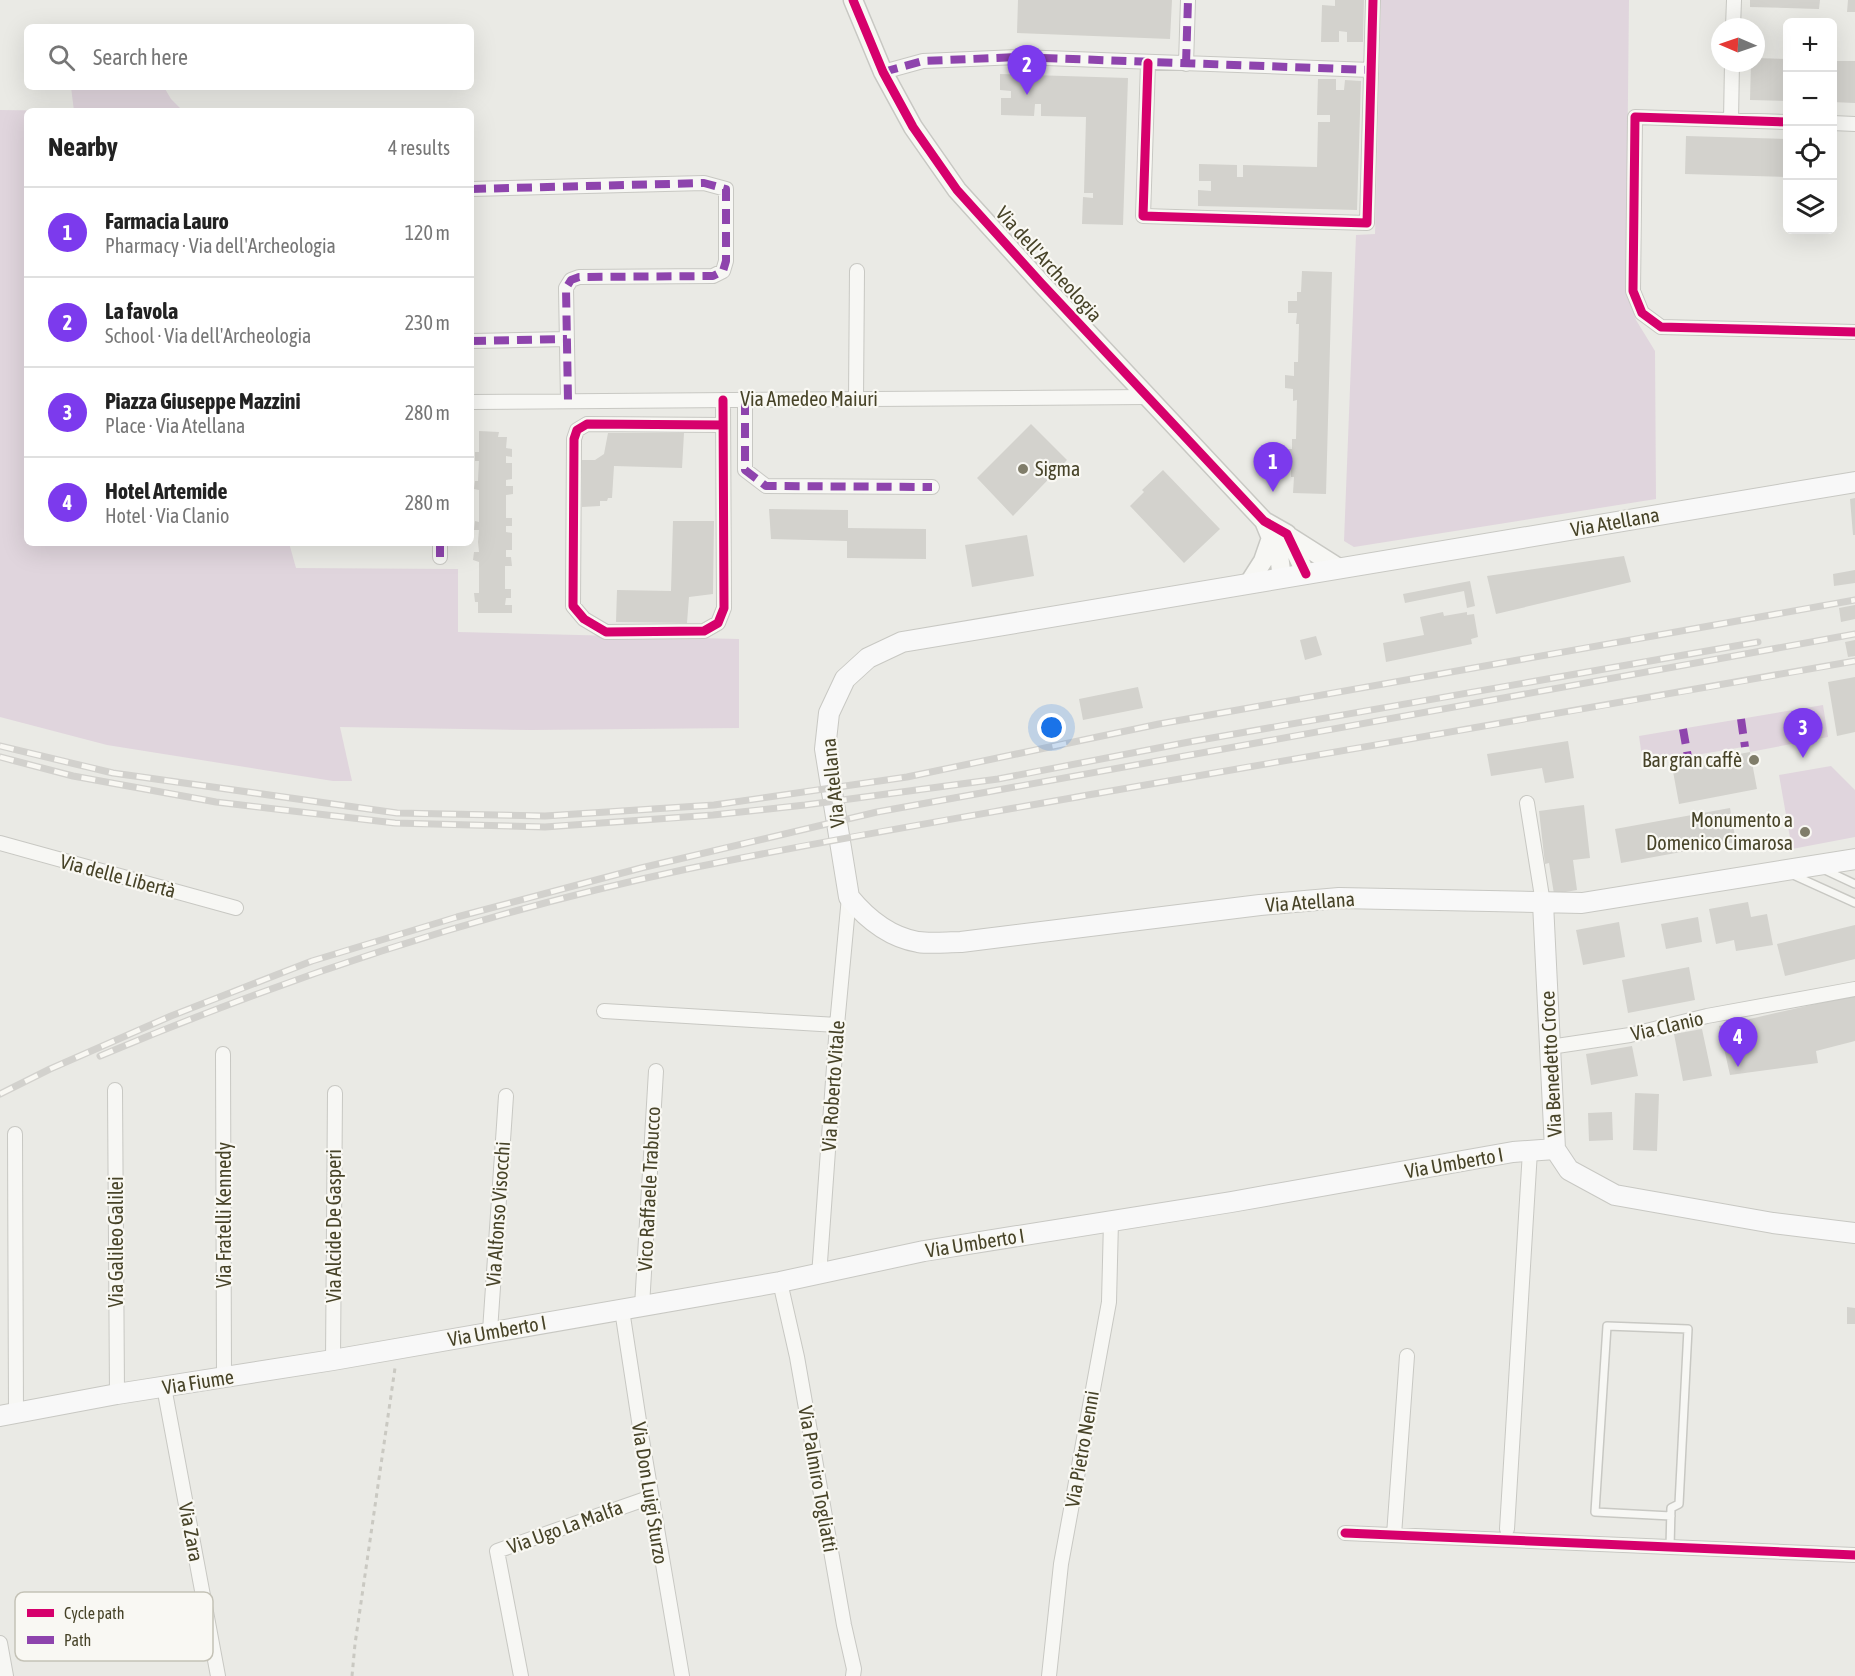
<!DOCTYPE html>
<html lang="en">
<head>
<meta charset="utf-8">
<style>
	:root { --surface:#fff; --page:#f2f2f2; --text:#222; --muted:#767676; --line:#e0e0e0; --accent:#7c3aed }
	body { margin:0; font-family:"Asap Condensed",sans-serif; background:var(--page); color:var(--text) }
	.controls { position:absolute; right:18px; top:18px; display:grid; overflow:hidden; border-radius:9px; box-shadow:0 6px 24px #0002 }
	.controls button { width:54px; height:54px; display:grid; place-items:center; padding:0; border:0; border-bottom:2px solid var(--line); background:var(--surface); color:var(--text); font:30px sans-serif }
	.compass { position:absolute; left:1711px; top:18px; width:54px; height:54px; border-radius:50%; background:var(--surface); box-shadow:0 6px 24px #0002; rotate:272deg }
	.you { position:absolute; left:1052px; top:728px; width:21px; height:21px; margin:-15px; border:4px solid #fff; border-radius:50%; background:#1a73e8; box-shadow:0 0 0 9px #1a73e833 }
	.badge { display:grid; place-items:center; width:39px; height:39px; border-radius:50%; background:var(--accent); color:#fff; font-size:20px; font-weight:700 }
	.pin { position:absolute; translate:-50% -50px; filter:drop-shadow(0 2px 3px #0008) }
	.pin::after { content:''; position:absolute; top:32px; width:21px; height:18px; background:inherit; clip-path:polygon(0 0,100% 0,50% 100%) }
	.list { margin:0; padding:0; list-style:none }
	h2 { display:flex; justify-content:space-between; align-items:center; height:78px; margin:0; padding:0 24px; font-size:26px }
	h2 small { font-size:20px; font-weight:400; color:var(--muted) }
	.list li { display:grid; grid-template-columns:39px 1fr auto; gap:18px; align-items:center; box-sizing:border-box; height:90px; padding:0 24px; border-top:2px solid var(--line) }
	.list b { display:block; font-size:22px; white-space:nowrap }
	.list p { margin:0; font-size:20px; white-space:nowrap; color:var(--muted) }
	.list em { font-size:20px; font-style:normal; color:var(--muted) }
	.icon { flex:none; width:33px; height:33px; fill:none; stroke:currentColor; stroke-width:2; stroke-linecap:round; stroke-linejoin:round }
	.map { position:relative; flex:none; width:1855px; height:1676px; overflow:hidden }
	.search { position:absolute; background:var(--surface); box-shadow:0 6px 24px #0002; left:24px; top:24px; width:450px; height:66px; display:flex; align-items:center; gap:15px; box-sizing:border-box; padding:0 21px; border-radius:9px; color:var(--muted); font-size:22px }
	.panel { position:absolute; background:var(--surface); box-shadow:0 6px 24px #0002; left:24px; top:108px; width:450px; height:438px; border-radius:9px }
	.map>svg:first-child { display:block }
	.green { fill:#e0d5dd }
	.building { fill:#d3d2cd }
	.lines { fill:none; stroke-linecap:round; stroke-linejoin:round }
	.service-casing { stroke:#c8c8c3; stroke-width:10 }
	.minor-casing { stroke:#c8c8c3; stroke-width:16 }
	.tertiary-casing { stroke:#c8c8c3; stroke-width:21 }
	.secondary-casing { stroke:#c8c8c3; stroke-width:22 }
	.path { stroke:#cac9c2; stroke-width:3; stroke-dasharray:4.5 4.5; stroke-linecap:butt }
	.service { stroke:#f7f7f4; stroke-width:7 }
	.minor { stroke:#f7f7f4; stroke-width:14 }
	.tertiary { stroke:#f7f7f4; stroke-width:18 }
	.secondary { stroke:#f8f8f8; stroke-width:20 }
	.rail-casing { stroke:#d2d1cd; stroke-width:7 }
	.rail { stroke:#f9f8f3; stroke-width:4.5; stroke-dasharray:14; stroke-linecap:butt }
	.quiet { stroke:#8e44ad; stroke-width:8; stroke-dasharray:15 8; stroke-linecap:butt }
	.cycleway-casing { stroke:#f9f8f3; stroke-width:13 }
	.cycleway { stroke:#d6006c; stroke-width:9 }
	.poi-dot { fill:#807d6a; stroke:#f9f8f3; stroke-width:2 }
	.labels { text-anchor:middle; stroke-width:4.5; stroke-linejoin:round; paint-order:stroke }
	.street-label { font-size:20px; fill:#474328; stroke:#f9f8f3 }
	.poi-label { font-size:20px; fill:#474328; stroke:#f9f8f3; text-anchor:end }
	.key { fill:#f9f8f3; stroke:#c4c2b6; stroke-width:1.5 }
	.key-label { font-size:16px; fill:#474328 }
</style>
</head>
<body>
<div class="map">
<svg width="1855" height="1676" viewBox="0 0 1855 1676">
	<rect width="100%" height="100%" fill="#eaeae5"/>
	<path class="green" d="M 1381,0 L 1629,0 L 1626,286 L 1636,320 L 1655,351 L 1656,499 L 1354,547 L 1344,541 L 1356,235 L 1375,234 Z
		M 71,87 L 164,87 L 171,99 L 183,111 L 27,111 L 27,543 L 289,543 L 296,568 L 458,569 L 458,632 L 739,639 L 739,728 L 531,730 L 340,727 L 352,781 L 333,781 L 107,745 L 0,717 L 0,110 L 74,111 Z
		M 1823,705 L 1828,737 L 1750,752 L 1749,746 L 1643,764 L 1639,736 Z
		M 1831,766 L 1855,790 L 1855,837 L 1792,849 L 1779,775 Z"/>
	<path class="building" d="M 1018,0 L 1172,0 L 1170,39 L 1017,33 Z
		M 1335,0 L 1364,0 L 1363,42 L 1347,42 L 1347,32 L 1339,31 L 1339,42 L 1321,42 L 1322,5 L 1335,6 Z
		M 1750,0 L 1820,0 L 1819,9 L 1750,7 Z
		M 1848,0 L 1855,0 L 1855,12 L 1847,12 Z
		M 1756,58 L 1788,59 L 1788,101 L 1750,100 L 1751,63 L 1756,63 Z
		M 1832,61 L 1855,61 L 1855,103 L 1832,102 Z
		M 1000,74 L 1128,78 L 1123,225 L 1082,224 L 1083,197 L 1093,198 L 1093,193 L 1084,193 L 1086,117 L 1041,116 L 1041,104 L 1035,104 L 1034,116 L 1001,115 L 1001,98 L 1011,98 L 1011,91 L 1000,90 Z
		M 1318,79 L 1336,79 L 1336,90 L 1344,90 L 1345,80 L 1361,81 L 1357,210 L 1198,206 L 1198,190 L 1211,191 L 1211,181 L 1199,181 L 1199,164 L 1237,165 L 1237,177 L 1243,177 L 1243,165 L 1317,167 L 1318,122 L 1330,122 L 1330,115 L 1317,115 Z
		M 1686,136 L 1788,139 L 1788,177 L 1685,174 Z
		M 1302,271 L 1332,272 L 1326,494 L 1293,493 L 1294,477 L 1291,477 L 1291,465 L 1281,465 L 1281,449 L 1292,449 L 1292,439 L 1296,439 L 1297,400 L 1293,401 L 1293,389 L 1285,388 L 1285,375 L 1294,376 L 1294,362 L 1298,362 L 1299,324 L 1296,324 L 1297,313 L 1288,313 L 1288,301 L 1297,301 L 1297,292 L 1301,292 Z
		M 1031,424 L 1067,460 L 1013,516 L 977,478 Z
		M 479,431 L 499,432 L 498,437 L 507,437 L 506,448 L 512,449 L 512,457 L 506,456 L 506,463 L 512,463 L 512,479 L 506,480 L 506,486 L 513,486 L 513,494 L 506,495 L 506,518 L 512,518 L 512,526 L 506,526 L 506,532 L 512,533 L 512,550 L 506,550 L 506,557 L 511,557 L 512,566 L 505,566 L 505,589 L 511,589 L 511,598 L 506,598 L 505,605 L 512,605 L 512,613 L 478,613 L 478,602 L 475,602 L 474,593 L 479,593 L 479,562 L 473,560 L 474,552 L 479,552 L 478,542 L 479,530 L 474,530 L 475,521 L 479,522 L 479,490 L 474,489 L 475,481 L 478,481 L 479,461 L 475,461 L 475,452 L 479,452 Z
		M 608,433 L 684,433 L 682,468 L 614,466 L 612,498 L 608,498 L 607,501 L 600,501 L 600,506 L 582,507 L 582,460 L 595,460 L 604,454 Z
		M 1163,470 L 1220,529 L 1184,563 L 1130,506 L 1144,492 L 1142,490 Z
		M 1855,498 L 1855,535 L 1853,535 L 1850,499 Z
		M 769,509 L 848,510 L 848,528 L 926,529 L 926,559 L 847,558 L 847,541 L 771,539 Z
		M 673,521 L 714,521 L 713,594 L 689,597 L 687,623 L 616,622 L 617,590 L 671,591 Z
		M 1027,535 L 1034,576 L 972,587 L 965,545 Z
		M 1624,556 L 1631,582 L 1496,614 L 1487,576 Z
		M 1855,570 L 1855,583 L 1834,586 L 1833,574 Z
		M 1470,581 L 1475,606 L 1467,608 L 1464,591 L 1405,603 L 1403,594 Z
		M 1855,605 L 1855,619 L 1841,622 L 1839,608 Z
		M 1443,612 L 1444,616 L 1467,612 L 1467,615 L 1474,614 L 1478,637 L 1471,639 L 1472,644 L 1386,662 L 1383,643 L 1424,635 L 1420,617 Z
		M 1316,636 L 1322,655 L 1305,660 L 1300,640 Z
		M 1855,640 L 1855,656 L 1848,657 L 1845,642 Z
		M 1855,677 L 1855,732 L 1837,736 L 1828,682 Z
		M 1138,687 L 1143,708 L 1083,720 L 1079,699 Z
		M 1568,741 L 1574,778 L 1545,783 L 1542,768 L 1491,776 L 1487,754 Z
		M 1750,752 L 1757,789 L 1679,804 L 1672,766 Z
		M 1584,805 L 1590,858 L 1573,860 L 1577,890 L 1554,894 L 1549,863 L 1545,864 L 1539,811 Z
		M 1730,808 L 1736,842 L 1621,863 L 1615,829 Z
		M 1748,902 L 1751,917 L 1767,914 L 1773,945 L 1736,951 L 1734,940 L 1716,944 L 1709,909 Z
		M 1698,917 L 1702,942 L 1666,949 L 1661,924 Z
		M 1619,922 L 1625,957 L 1583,965 L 1576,930 Z
		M 1855,925 L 1855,959 L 1785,976 L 1777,944 Z
		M 1689,967 L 1695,1000 L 1628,1013 L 1622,980 Z
		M 1855,995 L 1855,1041 L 1816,1051 L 1818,1063 L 1730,1075 L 1719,1026 Z
		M 1702,1029 L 1712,1076 L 1683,1081 L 1674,1034 Z
		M 1632,1046 L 1638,1076 L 1591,1085 L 1586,1054 Z
		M 1635,1093 L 1659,1094 L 1657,1151 L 1633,1150 Z
		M 1612,1112 L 1613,1140 L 1589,1141 L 1588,1113 Z
		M 1847,1307 L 1855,1308 L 1855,1324 L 1847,1324 Z"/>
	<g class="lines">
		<g class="service-casing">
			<path id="service" d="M 1825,870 L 1855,884
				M 1791,874 L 1855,903
				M 1670,1547 L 1671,1508 L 1679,1504 L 1688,1329 L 1607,1326 L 1595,1512 L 1671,1516"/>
		</g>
		<g class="minor-casing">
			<path id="minor" d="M 1733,27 L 1734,0
				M 1148,63 L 1143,216 L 1367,223 L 1373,0
				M 1186,64 L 1188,0
				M 883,72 L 923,61 L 1018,57 L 1371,70
				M 1731,120 L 1732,63
				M 1788,122 L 1635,117 L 1633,291 L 1642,313 L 1661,327 L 1855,332
				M 1832,123 L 1855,124
				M 471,189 L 704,183 L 726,189 L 726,261 L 723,271 L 713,276 L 579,277 L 571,280 L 566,288 L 568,401
				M 471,341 L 567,339
				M 856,399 L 857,271
				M 745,400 L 745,470 L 766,486 L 932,487
				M 471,402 L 1147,397
				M 723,425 L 587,424 L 577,430 L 574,439 L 573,606 L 584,619 L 606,632 L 704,631 L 718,623 L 724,608 L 723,400
				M 440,543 L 440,557
				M 1527,803 L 1543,903
				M 0,843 L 236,908
				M 604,1011 L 837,1025
				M 1550,1047 L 1630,1035 L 1707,1016 L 1855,989
				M 223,1054 L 224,1377
				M 115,1090 L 117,1394
				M 15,1134 L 16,1413
				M 819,1276 L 837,1025 L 849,897
				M 780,1282 L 797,1357 L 844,1625 L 854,1669 L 853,1676
				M 642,1306 L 656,1071
				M 622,1310 L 641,1434 L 682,1676
				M 490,1331 L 506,1096
				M 333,1360 L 335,1093
				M 164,1387 L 218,1676
				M 1507,1529 L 1530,1151
				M 1345,1533 L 1855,1555
				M 1394,1535 L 1407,1356
				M 0,1643 L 6,1676
				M 521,1676 L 497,1551 L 651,1497
				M 1049,1676 L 1061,1564 L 1109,1302 L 1111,1221"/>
		</g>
		<g class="tertiary-casing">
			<path id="tertiary" d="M 853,0 L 883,72 L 913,127 L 957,190 L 1041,283 L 1264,521 L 1287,534 L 1306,574
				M 1287,535 L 1339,568
				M 1271,538 L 1279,555 L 1282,578
				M 1249,583 L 1263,561 L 1271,538 L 1264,521"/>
		</g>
		<g class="secondary-casing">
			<path id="secondary" d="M 1855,482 L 902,642 L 868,658 L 845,679 L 829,713 L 825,749 L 849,897 C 867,919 889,937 918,942 C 932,944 947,942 961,942 L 1260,905 L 1339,898 L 1582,903 L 1855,859
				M 1543,903 L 1555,1149 L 1569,1170 L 1615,1195 L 1773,1223 L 1855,1233
				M 0,1416 L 117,1394 L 333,1360 L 780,1282 L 924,1251 L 1231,1202 L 1513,1152 L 1555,1149"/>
		</g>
		<path class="path" d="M 352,1676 L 355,1644 L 395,1368"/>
		<use href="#service" class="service"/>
		<use href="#minor" class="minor"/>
		<use href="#tertiary" class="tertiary"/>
		<use href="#secondary" class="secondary"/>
		<g class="rail-casing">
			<path id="rail" d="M 0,746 L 113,773 L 397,813 L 545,816 L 714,805 L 907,777 L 1159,724 L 1855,600
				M 0,757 L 73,776 L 216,802 L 395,823 L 545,827 L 713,815 L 805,805 L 998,779 L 1189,742 L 1758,642
				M 100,1056 C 290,976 485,912 687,869 C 825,840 966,817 1105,792 C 1355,748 1605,706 1855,661
				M 0,1094 L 50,1069 L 171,1016 L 312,961 L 457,917 L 641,868 L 877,812 L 1855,634"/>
		</g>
		<use href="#rail" class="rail"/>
		<path class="quiet" d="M 1186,64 L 1188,0
			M 883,72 L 923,61 L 1018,57 L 1371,70
			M 471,189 L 704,183 L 726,189 L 726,261 L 723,271 L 713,276 L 579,277 L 571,280 L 566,288 L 568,401
			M 471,341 L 567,339
			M 745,400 L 745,470 L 766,486 L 932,487
			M 440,543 L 440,557
			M 1741,719 L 1745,747
			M 1683,729 L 1688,757"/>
		<g class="cycleway-casing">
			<path id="cycleway" d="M 853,0 L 883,72 L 913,127 L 957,190 L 1041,283 L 1264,521 L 1287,534 L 1306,574
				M 1148,63 L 1143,216 L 1367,223 L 1373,0
				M 1788,122 L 1635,117 L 1633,291 L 1642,313 L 1661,327 L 1855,332
				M 723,425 L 587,424 L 577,430 L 574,439 L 573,606 L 584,619 L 606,632 L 704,631 L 718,623 L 724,608 L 723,400
				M 1345,1533 L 1855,1555"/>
		</g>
		<use href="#cycleway" class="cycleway"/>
	</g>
	<g class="poi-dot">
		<circle cx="1023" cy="469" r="6"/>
		<circle cx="1754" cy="760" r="6"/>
		<circle cx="1805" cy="832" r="6"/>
	</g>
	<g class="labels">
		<g class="street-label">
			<text transform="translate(1049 264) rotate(48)" y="7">Via dell'Archeologia</text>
			<text x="809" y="406">Via Amedeo Maiuri</text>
			<text transform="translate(1615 522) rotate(-10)" y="7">Via Atellana</text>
			<text transform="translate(833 783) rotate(-96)" y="7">Via Atellana</text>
			<text transform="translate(118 876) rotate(15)" y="7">Via delle Libertà</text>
			<text transform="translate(1310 902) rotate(-4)" y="7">Via Atellana</text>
			<text transform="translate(1667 1026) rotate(-13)" y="7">Via Clanio</text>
			<text transform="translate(1551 1064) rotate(-93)" y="7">Via Benedetto Croce</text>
			<text transform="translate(833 1086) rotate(-86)" y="7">Via Roberto Vitale</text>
			<text transform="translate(1454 1163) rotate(-10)" y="7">Via Umberto I</text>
			<text transform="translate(649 1189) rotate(-87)" y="7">Vico Raffaele Trabucco</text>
			<text transform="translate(498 1214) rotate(-86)" y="7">Via Alfonso Visocchi</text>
			<text transform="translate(224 1215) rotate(-90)" y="7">Via Fratelli Kennedy</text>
			<text transform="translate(334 1226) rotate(-90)" y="7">Via Alcide De Gasperi</text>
			<text transform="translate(116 1242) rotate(-90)" y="7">Via Galileo Galilei</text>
			<text transform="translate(975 1243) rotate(-9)" y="7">Via Umberto I</text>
			<text transform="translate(497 1331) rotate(-10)" y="7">Via Umberto I</text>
			<text transform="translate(198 1382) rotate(-9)" y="7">Via Fiume</text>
			<text transform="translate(1082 1449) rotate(-80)" y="7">Via Pietro Nenni</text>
			<text transform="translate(818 1479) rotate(80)" y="7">Via Palmiro Togliatti</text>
			<text transform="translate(650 1493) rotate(81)" y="7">Via Don Luigi Sturzo</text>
			<text transform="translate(565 1527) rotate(-20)" y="7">Via Ugo La Malfa</text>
			<text transform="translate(191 1532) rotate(79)" y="7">Via Zara</text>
		</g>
		<g class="poi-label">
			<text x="1035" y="476" text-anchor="start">Sigma</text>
			<text x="1742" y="767">Bar gran caffè</text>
			<text x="1793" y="827">Monumento a<tspan x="1793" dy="23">Domenico Cimarosa</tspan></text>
		</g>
	</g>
	<rect x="15" y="1592" width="198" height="69" rx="9" class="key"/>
	<rect x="27" y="1609" width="27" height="8" fill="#d6006c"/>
	<rect x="27" y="1636" width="27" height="8" fill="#8e44ad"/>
	<g class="key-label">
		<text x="64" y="1619">Cycle path</text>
		<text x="64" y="1646">Path</text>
	</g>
</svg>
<div class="controls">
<button>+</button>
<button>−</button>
<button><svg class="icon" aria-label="locate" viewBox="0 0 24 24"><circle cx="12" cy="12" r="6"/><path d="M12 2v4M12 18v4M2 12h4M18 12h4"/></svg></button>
<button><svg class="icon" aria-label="layers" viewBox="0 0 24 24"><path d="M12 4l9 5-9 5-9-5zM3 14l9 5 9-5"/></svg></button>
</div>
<svg class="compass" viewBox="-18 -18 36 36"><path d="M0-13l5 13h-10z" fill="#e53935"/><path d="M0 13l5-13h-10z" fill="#767676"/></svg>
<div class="you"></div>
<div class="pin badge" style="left:1273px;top:492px">1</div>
<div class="pin badge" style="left:1027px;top:95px">2</div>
<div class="pin badge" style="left:1803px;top:758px">3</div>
<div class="pin badge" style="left:1738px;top:1067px">4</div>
<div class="search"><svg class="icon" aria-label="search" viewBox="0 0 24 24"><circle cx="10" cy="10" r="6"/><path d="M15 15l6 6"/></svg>Search here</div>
<section class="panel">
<h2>Nearby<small>4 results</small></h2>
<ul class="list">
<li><span class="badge">1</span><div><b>Farmacia Lauro</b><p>Pharmacy · Via dell'Archeologia</p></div><em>120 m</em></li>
<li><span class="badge">2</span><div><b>La favola</b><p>School · Via dell'Archeologia</p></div><em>230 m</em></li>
<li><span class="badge">3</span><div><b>Piazza Giuseppe Mazzini</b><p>Place · Via Atellana</p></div><em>280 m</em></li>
<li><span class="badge">4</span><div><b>Hotel Artemide</b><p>Hotel · Via Clanio</p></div><em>280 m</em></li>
</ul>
</section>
</div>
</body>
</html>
